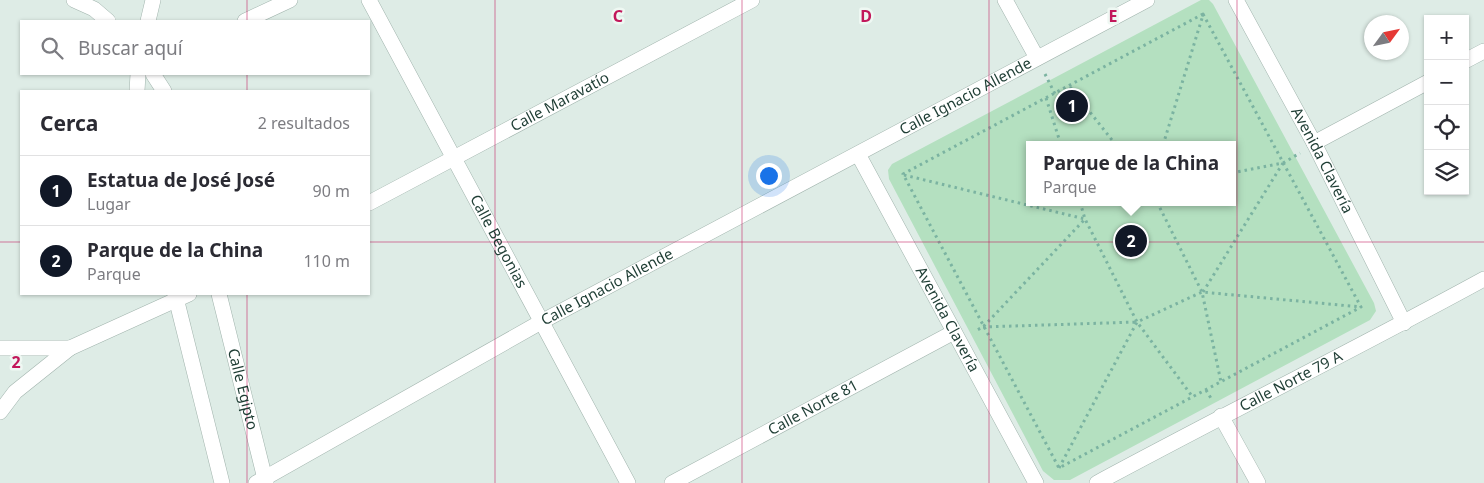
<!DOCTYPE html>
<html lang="es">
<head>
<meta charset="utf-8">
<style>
	:root { --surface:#fff; --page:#f2f2f3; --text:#2b2b33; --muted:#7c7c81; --line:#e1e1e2; --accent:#111827 }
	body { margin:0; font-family:"Noto Sans",sans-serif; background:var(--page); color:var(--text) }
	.controls { position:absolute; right:15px; top:15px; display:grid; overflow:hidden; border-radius:0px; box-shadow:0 1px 4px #0004 }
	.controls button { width:45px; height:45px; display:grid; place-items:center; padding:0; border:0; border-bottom:1px solid var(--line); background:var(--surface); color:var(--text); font:25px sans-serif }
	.compass { position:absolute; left:1364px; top:15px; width:45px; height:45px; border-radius:50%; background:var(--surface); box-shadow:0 1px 4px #0004; rotate:57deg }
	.you { position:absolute; left:768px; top:175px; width:18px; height:18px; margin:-12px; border:4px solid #fff; border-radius:50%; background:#1a73e8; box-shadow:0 0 0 8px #1a73e833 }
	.badge { display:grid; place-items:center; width:32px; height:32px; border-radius:50%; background:var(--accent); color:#fff; font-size:16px; font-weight:700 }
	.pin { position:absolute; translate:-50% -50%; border:2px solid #fff; box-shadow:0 1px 5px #0006 }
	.popup { position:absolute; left:1026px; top:141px; width:210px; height:65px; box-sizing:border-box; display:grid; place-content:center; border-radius:0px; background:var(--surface); filter:drop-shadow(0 1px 4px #0005); font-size:16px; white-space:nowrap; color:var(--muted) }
	.popup b { font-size:19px; color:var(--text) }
	.popup::after { content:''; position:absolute; left:50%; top:100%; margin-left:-10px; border:10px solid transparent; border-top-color:var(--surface) }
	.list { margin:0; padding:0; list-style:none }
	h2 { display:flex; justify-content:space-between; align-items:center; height:65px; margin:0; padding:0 20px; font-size:21px }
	h2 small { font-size:16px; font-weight:400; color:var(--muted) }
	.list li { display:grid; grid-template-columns:32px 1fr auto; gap:15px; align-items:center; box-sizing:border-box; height:70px; padding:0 20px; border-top:1px solid var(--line) }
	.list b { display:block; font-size:19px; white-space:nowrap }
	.list p { margin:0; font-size:16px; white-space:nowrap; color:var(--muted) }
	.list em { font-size:16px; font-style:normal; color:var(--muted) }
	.icon { flex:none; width:28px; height:28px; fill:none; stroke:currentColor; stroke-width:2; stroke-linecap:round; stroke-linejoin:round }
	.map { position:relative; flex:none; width:1484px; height:483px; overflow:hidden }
	.search { position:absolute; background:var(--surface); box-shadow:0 1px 4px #0004; left:20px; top:20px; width:350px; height:55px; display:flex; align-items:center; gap:12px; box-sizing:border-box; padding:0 18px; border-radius:0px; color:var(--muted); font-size:19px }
	.panel { position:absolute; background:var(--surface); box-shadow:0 1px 4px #0004; left:20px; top:90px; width:350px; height:205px; border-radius:0px }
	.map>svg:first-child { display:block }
	.green { fill:#b4e0c0; fill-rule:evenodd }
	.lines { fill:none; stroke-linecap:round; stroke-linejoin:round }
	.minor-casing { stroke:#a1b4ad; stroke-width:16 }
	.path { stroke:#7bb3a1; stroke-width:3; stroke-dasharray:2.5 4; stroke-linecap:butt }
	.minor { stroke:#fff; stroke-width:15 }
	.grid { fill:none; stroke:#c2185b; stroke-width:1; stroke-opacity:0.55 }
	.labels { text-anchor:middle; stroke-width:5; stroke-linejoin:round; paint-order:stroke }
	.street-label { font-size:15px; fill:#1e3d34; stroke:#eff8f3 }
	.grid-label { font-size:16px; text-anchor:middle; font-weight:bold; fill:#c2185b; stroke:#eff8f3; stroke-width:5; stroke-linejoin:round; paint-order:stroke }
</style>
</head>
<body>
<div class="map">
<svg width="1484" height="483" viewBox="0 0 1484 483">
	<rect width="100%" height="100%" fill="#deece6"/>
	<path class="green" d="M 1201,0 L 1209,0 L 1213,4 L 1374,303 L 1376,311 L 1370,320 L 1070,480 L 1054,480 L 1043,471 L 889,179 L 888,170 L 892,164 ZM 1030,145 L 1232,145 L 1232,202 L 1030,202 Z"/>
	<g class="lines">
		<g class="minor-casing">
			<g id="minor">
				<path d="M 74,0 L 94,9 L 108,21"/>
				<path id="s1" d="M 369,0 L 628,483"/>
				<path d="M 1005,0 L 1037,58"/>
				<path id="s2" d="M 1236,0 L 1314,143 L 1404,323"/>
				<path d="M 148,21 L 153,0"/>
				<path d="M 245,21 L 290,0"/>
				<path d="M 1465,61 L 1484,51"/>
				<path d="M 153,74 L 164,91"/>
				<path d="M 137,91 L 138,74"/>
				<path d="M 1314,143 L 1428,82"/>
				<path id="s3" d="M 858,154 L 1036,483"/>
				<path id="s4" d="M 369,203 L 752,0"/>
				<path d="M 175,294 L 222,483"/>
				<path id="s5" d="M 219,294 L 266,483"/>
				<path d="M 0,348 L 70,348"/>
				<path d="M 0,412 L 15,392 L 70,348 L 189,294"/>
				<path d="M 1221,416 L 1258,483"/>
				<path id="s6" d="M 256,483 L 541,322 L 1147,0"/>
				<path id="s7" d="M 672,483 L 954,332"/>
				<path id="s8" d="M 1097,483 C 1225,414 1356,349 1484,279"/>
			</g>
		</g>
		<path class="path" d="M 1203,14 L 1361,307 L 1059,468 L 903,174 Z
			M 1045,74 L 1055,94
			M 1070,87 L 1116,145
			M 1046,98 L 1061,145
			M 1163,145 L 1203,15
			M 1283,163 L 1300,153
			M 904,175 L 1085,219 L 983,327 L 975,331
			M 1080,202 L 1085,219 L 1137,322 L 1192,396
			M 1157,202 L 1202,292 L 1221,382
			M 1203,292 L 1283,163 L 1232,173
			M 983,327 L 1137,322
			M 1206,390 L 1212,400
			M 1059,468 L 1137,322 L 1202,292 L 1361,307"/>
		<use href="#minor" class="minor"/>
	</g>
	<path class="grid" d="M 247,0 L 247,21M 495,0 L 495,483M 742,0 L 742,483M 989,0 L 989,483M 1237,0 L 1237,483M 247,74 L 247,91M 0,242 L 21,242M 369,242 L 1484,242M 247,294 L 247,483"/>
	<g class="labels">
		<g class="street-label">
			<text dy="5" stroke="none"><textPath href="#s6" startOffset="808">Calle Ignacio Allende</textPath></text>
			<text dy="5" stroke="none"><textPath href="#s4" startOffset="216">Calle Maravatío</textPath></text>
			<text dy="5" stroke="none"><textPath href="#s2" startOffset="182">Avenida Clavería</textPath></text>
			<text dy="5" stroke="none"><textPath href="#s1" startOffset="274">Calle Begonias</textPath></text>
			<text dy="5" stroke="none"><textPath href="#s6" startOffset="402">Calle Ignacio Allende</textPath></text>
			<text dy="5" stroke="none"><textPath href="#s3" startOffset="188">Avenida Clavería</textPath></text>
			<text dy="5" stroke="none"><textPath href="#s8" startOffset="219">Calle Norte 79 A</textPath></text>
			<text dy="5" stroke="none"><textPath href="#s5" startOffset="98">Calle Egipto</textPath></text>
			<text dy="5" stroke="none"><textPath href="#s7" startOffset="160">Calle Norte 81</textPath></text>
		</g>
	</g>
	<g class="grid-label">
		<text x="618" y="22">C</text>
		<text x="866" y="22">D</text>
		<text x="1113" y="22">E</text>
		<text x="16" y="368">2</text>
	</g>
</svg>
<div class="controls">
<button>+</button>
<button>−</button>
<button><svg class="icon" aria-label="locate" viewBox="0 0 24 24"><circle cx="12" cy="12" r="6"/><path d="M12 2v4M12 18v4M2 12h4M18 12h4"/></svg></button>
<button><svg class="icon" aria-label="layers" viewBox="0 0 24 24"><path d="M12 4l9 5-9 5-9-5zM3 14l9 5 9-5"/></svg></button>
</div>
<svg class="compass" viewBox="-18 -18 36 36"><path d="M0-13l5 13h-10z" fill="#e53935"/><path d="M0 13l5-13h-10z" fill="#7c7c81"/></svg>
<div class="you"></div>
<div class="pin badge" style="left:1072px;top:106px">1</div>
<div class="pin badge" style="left:1131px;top:241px">2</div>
<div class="popup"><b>Parque de la China</b>Parque</div>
<div class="search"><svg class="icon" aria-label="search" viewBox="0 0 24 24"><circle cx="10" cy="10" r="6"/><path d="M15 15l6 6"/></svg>Buscar aquí</div>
<section class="panel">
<h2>Cerca<small>2 resultados</small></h2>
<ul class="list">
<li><span class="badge">1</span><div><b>Estatua de José José</b><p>Lugar</p></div><em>90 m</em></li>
<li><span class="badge">2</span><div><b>Parque de la China</b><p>Parque</p></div><em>110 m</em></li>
</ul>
</section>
</div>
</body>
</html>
